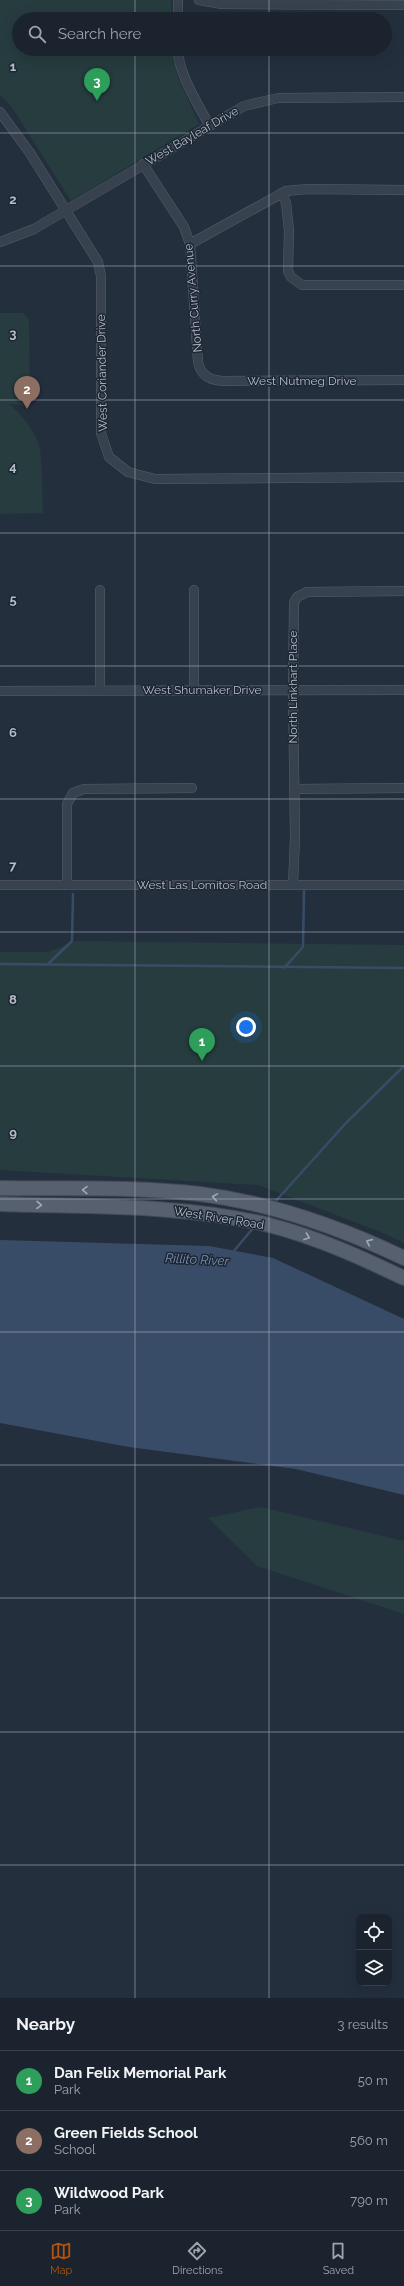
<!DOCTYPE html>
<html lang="en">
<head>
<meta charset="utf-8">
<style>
	:root { --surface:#1b232e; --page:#242b36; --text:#f1f3f6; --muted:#a0a4aa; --line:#39404a; --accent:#b45309 }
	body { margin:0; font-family:Raleway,sans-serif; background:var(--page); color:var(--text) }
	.controls { position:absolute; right:12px; bottom:12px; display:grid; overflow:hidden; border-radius:8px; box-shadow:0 4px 16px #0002 }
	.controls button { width:36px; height:36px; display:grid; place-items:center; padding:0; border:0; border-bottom:1px solid var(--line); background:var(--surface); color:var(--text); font:20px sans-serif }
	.you { position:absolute; left:246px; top:1027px; width:14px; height:14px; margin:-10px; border:3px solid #fff; border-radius:50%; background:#1a73e8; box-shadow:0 0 0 6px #1a73e833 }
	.badge { display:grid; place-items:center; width:26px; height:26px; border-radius:50%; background:var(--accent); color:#fff; font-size:13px; font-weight:700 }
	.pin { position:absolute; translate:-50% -33px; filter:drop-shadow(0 1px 2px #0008) }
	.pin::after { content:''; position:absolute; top:21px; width:14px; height:12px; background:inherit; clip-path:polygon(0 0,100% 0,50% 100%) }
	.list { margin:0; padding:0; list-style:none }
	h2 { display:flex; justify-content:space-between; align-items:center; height:52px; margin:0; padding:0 16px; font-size:17px }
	h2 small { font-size:13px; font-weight:400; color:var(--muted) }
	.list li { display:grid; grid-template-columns:26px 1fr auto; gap:12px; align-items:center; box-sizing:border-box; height:60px; padding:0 16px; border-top:1px solid var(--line) }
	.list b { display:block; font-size:15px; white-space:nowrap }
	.list p { margin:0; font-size:13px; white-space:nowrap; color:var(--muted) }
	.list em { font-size:13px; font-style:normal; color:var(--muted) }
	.icon { flex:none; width:22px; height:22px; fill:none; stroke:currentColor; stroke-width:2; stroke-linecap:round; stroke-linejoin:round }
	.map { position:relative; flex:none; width:404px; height:1998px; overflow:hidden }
	.search { position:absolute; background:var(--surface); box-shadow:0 4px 16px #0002; left:12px; right:12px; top:12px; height:44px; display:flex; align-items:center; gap:10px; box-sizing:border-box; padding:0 14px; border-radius:22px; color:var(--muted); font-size:15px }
	.sheet { height:232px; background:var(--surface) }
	nav { display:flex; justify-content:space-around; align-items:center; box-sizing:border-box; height:56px; border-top:1px solid var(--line); background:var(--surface); font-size:11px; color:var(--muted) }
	nav a { display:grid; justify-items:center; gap:2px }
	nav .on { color:var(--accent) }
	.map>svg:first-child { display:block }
	.green { fill:#263c3f }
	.water { fill:#394c67 }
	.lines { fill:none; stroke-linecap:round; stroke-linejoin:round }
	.stream { stroke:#394c67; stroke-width:2.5 }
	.minor-casing { stroke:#565f6c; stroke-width:10 }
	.primary-casing { stroke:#414a57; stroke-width:16 }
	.minor { stroke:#38414e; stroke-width:9 }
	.primary { stroke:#56606e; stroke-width:14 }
	.oneway { stroke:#a1aab7 }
	.grid { fill:none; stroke:#b4bcc9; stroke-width:1; stroke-opacity:0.55 }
	.labels { text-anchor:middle; stroke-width:3; stroke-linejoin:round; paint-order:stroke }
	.street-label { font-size:12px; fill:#b4bcc9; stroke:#1d2633 }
	.water-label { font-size:13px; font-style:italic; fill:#7c92b1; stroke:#1d2633 }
	.grid-label { font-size:13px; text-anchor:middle; font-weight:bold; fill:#b4bcc9; stroke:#1d2633; stroke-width:3; stroke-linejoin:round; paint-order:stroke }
</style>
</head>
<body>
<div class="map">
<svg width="404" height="1998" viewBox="0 0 404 1998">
	<rect width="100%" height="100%" fill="#242f3e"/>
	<path class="green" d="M 0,0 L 171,0 L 172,19 L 19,19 L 19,49 L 173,49 L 178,77 L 199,124 L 71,201 L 11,106 L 0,95 Z
		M 0,313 L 23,313 L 29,319 L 30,406 L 9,404 C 21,414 32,427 38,442 C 43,453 42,498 43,513 L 0,514 Z
		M 76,941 L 404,945 L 404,1243 L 383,1233 L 258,1185 L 0,1170 L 0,952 L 48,952 Z
		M 261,1507 L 404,1541 L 404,1614 L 257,1566 L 208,1518 Z"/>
	<path class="water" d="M 0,1240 L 209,1246 L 273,1258 L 404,1319 L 404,1495 L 296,1469 L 129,1447 L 0,1423 Z"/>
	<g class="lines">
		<path class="stream" d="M 0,964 L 404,968
			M 48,964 L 72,941 L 73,894
			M 284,968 L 303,947 L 304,891
			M 274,1203 L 346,1123 L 404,1066
			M 233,1252 L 254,1227"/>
		<g class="minor-casing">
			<path id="minor" d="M 178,0 L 178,19
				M 199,0 L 222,4 L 404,5
				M 178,49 C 178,73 198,104 209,125
				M 0,112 L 30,153 L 98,262 L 101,276 L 101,433 L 109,457 L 128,472 L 155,479 L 404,477
				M 143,164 L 184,227 L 190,244 L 198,362 C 201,376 210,380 223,381 L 404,380
				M 282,193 L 286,203 L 289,230 L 288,271 L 291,277 L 302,285 L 404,285
				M 0,242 L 34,229 L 244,106 L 278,98 L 404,97
				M 190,244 L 286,191 L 308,189 L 404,190
				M 194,590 L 194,690
				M 0,691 L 404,690
				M 100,691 L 100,590
				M 294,789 L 404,788
				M 0,885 L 404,885
				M 67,885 L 67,804 L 73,793 L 84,789 L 192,788
				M 293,885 L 295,837 L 293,690 L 294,603 L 297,597 L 307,592 L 404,591"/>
		</g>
		<g class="primary-casing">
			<path id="primary" d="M 0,1188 C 66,1189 134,1186 200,1194 C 271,1203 339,1227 404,1258
				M 0,1204 C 90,1207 181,1204 269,1225 C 316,1237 360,1257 404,1278"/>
		</g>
		<use href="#minor" class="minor"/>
		<use href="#primary" class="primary"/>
	</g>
	<defs><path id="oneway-chevron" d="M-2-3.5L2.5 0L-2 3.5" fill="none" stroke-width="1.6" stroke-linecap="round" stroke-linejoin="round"/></defs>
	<g class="oneway">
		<use href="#oneway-chevron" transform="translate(85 1190) rotate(-179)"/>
		<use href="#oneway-chevron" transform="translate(215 1197) rotate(-170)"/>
		<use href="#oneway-chevron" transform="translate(39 1205) rotate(1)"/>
		<use href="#oneway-chevron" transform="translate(307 1237) rotate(20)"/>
		<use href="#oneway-chevron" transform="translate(369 1242) rotate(-156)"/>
	</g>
	<path class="grid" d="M 135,0 L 135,19M 269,0 L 269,19M 135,49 L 135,1998M 269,49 L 269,1998M 0,133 L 404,133M 0,266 L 404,266M 0,400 L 404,400M 0,533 L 404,533M 0,666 L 404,666M 0,799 L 404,799M 0,932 L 404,932M 0,1066 L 404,1066M 0,1199 L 404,1199M 0,1332 L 404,1332M 0,1465 L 404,1465M 0,1598 L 404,1598M 0,1732 L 404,1732M 0,1865 L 404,1865"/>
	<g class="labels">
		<g class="street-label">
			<text transform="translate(192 136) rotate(-30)" y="4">West Bayleaf Drive</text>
			<text transform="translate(193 298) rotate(-95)" y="4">North Curry Avenue</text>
			<text transform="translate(102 373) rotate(-91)" y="4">West Coriander Drive</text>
			<text x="302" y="385">West Nutmeg Drive</text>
			<text transform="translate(293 687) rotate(-90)" y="4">North Linkhart Place</text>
			<text x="202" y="694">West Shumaker Drive</text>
			<text x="202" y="889">West Las Lomitos Road</text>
			<text transform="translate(219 1218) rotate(9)" y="4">West River Road</text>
		</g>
		<g class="water-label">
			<text transform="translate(197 1259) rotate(3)" y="5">Rillito River</text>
		</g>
	</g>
	<g class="grid-label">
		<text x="13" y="71">1</text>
		<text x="13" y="204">2</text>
		<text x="13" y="338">3</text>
		<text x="13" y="471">4</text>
		<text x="13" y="604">5</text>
		<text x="13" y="737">6</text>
		<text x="13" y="870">7</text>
		<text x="13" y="1004">8</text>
		<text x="13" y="1137">9</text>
	</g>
</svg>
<div class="controls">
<button><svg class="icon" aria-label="locate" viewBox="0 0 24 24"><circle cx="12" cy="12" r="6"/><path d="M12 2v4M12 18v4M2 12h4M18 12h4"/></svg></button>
<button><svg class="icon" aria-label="layers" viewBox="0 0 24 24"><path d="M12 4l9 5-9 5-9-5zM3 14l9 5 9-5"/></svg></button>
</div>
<div class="you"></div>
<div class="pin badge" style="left:202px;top:1061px;background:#2e9e5b">1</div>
<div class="pin badge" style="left:27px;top:409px;background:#8d6e63">2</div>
<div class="pin badge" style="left:97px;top:101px;background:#2e9e5b">3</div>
<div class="search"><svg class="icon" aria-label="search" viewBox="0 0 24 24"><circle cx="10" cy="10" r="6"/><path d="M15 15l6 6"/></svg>Search here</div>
</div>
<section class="sheet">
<h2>Nearby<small>3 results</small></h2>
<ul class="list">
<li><span class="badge" style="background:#2e9e5b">1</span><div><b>Dan Felix Memorial Park</b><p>Park</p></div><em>50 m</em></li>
<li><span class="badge" style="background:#8d6e63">2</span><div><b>Green Fields School</b><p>School</p></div><em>560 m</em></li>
<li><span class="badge" style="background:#2e9e5b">3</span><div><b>Wildwood Park</b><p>Park</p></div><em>790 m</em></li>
</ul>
</section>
<nav>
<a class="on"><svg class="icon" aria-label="map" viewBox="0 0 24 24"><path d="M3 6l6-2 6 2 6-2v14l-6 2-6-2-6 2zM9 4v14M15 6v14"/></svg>Map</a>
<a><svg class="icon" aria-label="directions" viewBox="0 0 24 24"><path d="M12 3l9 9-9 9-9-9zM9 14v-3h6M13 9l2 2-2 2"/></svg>Directions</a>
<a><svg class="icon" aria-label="saved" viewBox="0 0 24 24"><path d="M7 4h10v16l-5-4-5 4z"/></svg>Saved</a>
</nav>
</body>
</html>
